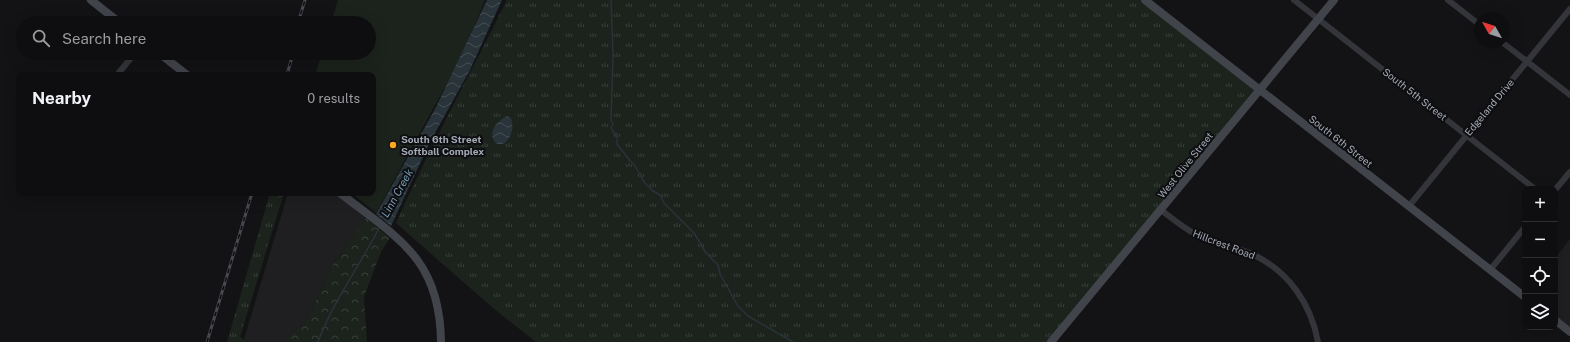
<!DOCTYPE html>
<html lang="en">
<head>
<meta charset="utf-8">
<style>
	:root { --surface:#0e0e10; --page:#1c1c1e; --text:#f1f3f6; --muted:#9b9c9f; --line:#2e2e30 }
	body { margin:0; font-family:"Public Sans",sans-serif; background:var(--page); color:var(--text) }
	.controls { position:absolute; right:12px; bottom:12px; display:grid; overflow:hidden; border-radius:8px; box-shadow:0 4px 16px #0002 }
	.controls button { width:36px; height:36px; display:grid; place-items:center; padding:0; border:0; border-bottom:1px solid var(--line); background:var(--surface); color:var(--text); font:20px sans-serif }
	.compass { position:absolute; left:1474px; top:12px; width:36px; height:36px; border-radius:50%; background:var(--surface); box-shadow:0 4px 16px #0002; rotate:309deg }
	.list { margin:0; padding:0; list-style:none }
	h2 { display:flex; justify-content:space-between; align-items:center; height:52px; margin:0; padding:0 16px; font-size:17px }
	h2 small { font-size:13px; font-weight:400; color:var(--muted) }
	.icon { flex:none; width:22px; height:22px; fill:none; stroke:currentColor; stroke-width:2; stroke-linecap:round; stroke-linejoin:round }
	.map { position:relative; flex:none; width:1570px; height:342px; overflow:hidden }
	.search { position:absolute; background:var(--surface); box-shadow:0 4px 16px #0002; left:16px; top:16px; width:360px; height:44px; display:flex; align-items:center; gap:10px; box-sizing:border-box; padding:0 14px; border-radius:22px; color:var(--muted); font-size:15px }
	.panel { position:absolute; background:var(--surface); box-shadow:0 4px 16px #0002; left:16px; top:72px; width:360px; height:124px; border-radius:8px }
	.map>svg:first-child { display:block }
	.built { fill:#1f1f22 }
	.grass { fill:url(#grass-tufts) }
	.forest { fill:url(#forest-crowns) }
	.pitch { fill:#1b231c }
	.water { fill:url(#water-waves) }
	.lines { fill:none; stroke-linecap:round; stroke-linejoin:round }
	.stream { stroke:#28333a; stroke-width:1.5 }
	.street { stroke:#34353a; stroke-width:6 }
	.secondary { stroke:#42444b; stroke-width:8 }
	.rail-casing { stroke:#474950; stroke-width:3 }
	.rail { stroke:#0e0e10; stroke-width:1.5; stroke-dasharray:4.5; stroke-linecap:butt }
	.poi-dot { fill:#ffa621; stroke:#0e0e10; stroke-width:1.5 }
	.labels { text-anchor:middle; stroke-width:4; stroke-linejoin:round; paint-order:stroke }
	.street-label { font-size:10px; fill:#a4abb7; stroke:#0e0e10 }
	.poi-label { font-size:10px; font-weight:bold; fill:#a4abb7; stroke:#0e0e10; text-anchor:start }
	.water-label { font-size:11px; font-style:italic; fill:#779cb5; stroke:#0e0e10 }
</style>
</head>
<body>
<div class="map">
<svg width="1570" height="342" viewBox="0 0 1570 342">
	<defs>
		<pattern id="grass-tufts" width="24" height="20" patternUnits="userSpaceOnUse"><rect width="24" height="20" fill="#1b231c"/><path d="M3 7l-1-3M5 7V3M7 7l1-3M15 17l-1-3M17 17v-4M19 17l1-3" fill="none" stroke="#39403b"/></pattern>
		<pattern id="forest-crowns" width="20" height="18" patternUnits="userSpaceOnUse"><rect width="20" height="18" fill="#1b231c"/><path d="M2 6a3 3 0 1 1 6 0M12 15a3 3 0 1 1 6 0" fill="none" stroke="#39403b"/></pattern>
		<pattern id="water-waves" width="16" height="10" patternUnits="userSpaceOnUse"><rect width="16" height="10" fill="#28333a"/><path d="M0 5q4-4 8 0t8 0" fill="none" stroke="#444e54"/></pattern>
	</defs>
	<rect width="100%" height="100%" fill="#131315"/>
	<path class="built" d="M 288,193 L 335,193 L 366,218 L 333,265 L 305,323 L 293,331 L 283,342 L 248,342 L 244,339 Z
		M 1570,239 L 1570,332 L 1555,320 L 1555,258 Z"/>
	<path class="grass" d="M 507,0 L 1139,0 L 1259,90 L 1051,342 L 536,342 L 493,308 L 396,223 C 430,147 470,74 507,0 Z
		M 270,193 L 284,193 L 240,337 L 248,342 L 227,342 Z"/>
	<path class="forest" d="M 366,218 L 390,238 L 381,252 L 364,297 L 367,342 L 283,342 L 293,331 L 305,323 L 333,265 Z"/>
	<path class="pitch" d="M 338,0 L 485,0 L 462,56 L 376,213 L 351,193 L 373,193 L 373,75 L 315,75 L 322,53 L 369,53 L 369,23 L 331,23 Z"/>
	<path class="water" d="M 487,0 L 502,0 L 469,72 L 430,142 L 391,226 L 376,214 L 435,109 Z
		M 507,116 L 511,118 C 514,129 512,136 504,144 L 497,144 C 486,135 496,121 507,116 Z"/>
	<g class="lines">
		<path class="stream" d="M 611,0 L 613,54 L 611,120 L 613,124 L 611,128 L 617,137 L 617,144 L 631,162 L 634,164 L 644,182 L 653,191 L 660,195 L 664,203 L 694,233 L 706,253 L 718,265 L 720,274 L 738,306 L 748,316 L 793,342
			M 318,342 C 333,301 360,266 379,228"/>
		<path class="street" d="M 1294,0 L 1535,189
			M 1448,0 L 1480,25
			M 1502,42 L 1570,95
			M 117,75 L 135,53
			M 1555,190 L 1570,172
			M 1409,206 L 1570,9
			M 1161,210 C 1174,220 1187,231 1201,237 C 1218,245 1237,247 1254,255 C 1289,272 1311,304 1318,342
			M 1490,270 L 1525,227"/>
		<path class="secondary" d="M 91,0 L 120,23
			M 1145,0 L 1525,297
			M 159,53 L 187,75
			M 340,193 C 399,239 440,259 441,342
			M 1555,320 L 1570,332
			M 1051,342 L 1334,0"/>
		<g class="rail-casing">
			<path id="rail" d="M 298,23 L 305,0
				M 287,75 L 293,53
				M 207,342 L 252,193"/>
		</g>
		<use href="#rail" class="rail"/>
	</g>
	<circle class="poi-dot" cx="393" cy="145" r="4"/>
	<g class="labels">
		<g class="street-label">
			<text transform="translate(1415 94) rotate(38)" y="4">South 5th Street</text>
			<text transform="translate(1489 107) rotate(-50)" y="4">Edgeland Drive</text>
			<text transform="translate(1341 141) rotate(38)" y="4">South 6th Street</text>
			<text transform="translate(1185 165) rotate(-51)" y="4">West Olive Street</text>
			<text transform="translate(1224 244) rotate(21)" y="4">Hillcrest Road</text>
		</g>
		<g class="poi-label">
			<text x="401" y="143">South 6th Street<tspan x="401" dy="12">Softball Complex</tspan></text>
		</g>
		<g class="water-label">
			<text transform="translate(397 193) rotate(-61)" y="4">Linn Creek</text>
		</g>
	</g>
</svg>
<div class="controls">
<button>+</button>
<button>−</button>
<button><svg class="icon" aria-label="locate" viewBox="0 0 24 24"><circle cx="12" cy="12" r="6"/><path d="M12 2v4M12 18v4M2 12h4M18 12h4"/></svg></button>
<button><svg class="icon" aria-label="layers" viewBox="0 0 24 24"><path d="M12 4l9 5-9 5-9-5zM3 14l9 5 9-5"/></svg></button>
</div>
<svg class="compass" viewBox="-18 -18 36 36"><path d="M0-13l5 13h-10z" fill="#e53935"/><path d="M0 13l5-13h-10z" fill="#9b9c9f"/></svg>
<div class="search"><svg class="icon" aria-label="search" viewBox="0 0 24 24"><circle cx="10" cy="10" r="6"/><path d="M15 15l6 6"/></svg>Search here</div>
<section class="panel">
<h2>Nearby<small>0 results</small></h2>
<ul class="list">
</ul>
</section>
</div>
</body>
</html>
